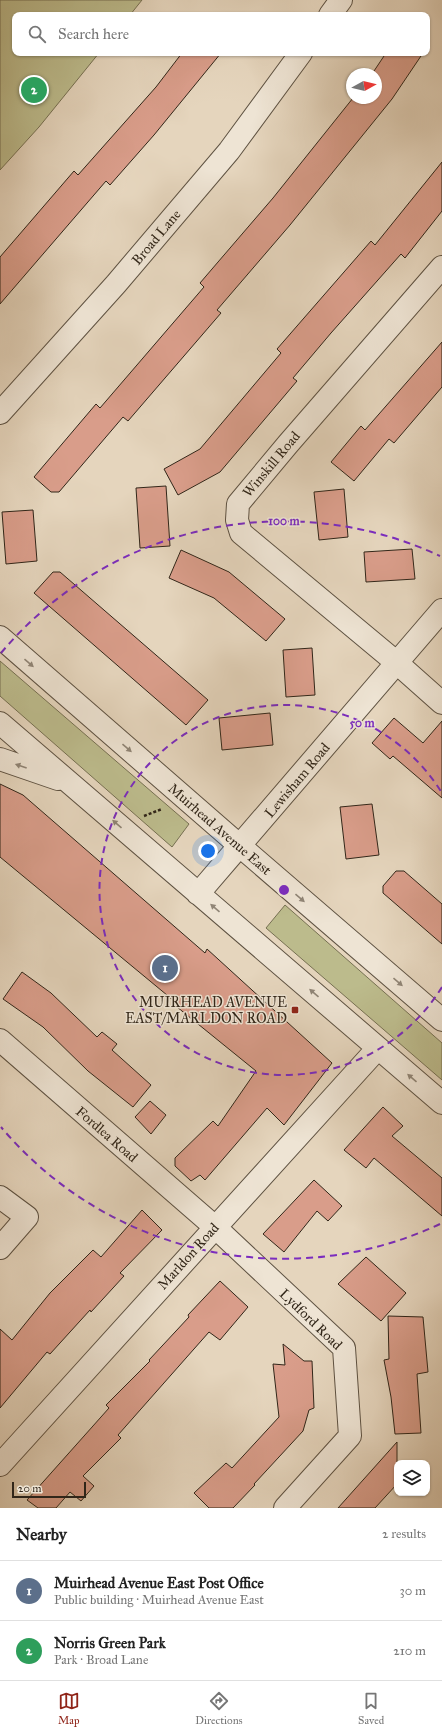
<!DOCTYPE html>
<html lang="en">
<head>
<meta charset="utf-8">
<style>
	:root { --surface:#fff; --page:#f6f6f6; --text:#222; --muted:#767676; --line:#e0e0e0; --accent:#8f2418 }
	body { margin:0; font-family:"IM FELL Great Primer",serif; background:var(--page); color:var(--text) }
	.controls { position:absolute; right:12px; bottom:12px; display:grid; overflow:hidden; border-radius:8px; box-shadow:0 1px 3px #0004 }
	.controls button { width:36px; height:36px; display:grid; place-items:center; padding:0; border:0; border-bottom:1px solid var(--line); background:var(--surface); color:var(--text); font:20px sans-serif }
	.compass { position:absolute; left:346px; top:68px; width:36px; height:36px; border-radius:50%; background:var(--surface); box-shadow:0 1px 3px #0004; rotate:82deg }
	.scale { position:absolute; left:12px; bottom:10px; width:74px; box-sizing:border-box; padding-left:4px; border:2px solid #312619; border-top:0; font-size:11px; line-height:14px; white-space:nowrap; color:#312619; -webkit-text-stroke:3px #eee4d4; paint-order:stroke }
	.you { position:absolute; left:208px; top:851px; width:14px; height:14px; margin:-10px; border:3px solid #fff; border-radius:50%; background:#1a73e8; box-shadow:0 0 0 6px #1a73e833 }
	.badge { display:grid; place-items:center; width:26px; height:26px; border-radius:50%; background:var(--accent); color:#fff; font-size:13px; font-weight:700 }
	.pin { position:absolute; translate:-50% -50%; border:2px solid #fff; box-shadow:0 1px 4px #0006 }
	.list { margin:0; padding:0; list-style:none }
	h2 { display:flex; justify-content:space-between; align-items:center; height:52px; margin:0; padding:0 16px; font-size:17px }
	h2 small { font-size:13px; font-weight:400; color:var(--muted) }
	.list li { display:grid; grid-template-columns:26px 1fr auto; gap:12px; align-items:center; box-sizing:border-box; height:60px; padding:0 16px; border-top:1px solid var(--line) }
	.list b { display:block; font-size:15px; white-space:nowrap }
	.list p { margin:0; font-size:13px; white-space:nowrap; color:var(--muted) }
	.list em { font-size:13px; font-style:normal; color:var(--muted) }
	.icon { flex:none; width:22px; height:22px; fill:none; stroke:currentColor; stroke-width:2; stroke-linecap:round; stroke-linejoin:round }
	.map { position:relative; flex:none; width:442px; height:1508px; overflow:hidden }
	.search { position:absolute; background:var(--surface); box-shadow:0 1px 3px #0004; left:12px; right:12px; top:12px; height:44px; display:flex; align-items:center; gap:10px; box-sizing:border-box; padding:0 14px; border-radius:8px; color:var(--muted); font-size:15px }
	.sheet { height:172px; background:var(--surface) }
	nav { display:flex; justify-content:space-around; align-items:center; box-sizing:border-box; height:56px; border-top:1px solid var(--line); background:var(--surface); font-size:11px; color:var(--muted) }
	nav a { display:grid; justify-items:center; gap:2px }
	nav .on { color:var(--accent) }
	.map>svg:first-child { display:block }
	.green { fill:#bcbb8c; stroke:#767052 }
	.building { fill:#d99d8a; stroke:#312619 }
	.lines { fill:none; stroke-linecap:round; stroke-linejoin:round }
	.minor-casing { stroke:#5e5242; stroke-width:24 }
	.path { stroke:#312619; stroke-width:2.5; stroke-dasharray:3 2; stroke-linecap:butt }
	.minor { stroke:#eee4d4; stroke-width:22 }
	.oneway { fill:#908576 }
	.ring { fill:none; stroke:#7b2cbf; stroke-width:2; stroke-dasharray:7 5 }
	.poi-dot { fill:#8f2418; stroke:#eee4d4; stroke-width:1.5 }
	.labels { text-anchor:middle; stroke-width:3; stroke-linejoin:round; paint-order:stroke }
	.street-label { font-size:14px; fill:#312619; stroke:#eee4d4 }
	.poi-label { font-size:14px; fill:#312619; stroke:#eee4d4; text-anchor:end }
	.centre { fill:#7b2cbf; stroke:#eee4d4; stroke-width:2 }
	.ring-label { font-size:12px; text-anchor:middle; font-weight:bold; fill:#7b2cbf; stroke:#eee4d4; stroke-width:3; stroke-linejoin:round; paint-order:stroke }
</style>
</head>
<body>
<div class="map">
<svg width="442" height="1508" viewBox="0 0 442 1508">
	<rect width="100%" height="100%" fill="#e5d5bd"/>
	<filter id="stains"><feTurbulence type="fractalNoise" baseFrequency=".005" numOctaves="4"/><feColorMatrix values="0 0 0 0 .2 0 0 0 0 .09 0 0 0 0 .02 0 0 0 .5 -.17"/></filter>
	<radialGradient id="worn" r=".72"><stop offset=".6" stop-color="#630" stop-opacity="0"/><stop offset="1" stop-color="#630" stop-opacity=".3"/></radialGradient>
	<path class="green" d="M 0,0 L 142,0 L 130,15 L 15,15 L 15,53 L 99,53 L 39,127 L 0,170 Z
		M 0,661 L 189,824 L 172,847 L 0,696 Z
		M 285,905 L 442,1043 L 442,1080 L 266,928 Z"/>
	<path class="building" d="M 182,53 L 221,53 L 154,135 L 110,185 L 106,181 L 0,304 L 0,257 L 74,171 L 78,175 L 156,87 Z
		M 386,53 L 423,53 L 392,99 L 290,225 L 217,310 L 221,313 L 128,421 L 123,417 L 59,492 L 51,492 L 34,477 L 96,404 L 100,408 L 204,287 L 200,283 L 273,198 L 353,98 L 376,98 L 376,74 L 372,74 Z
		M 442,162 L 442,211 L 405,258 L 401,254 L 331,333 L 293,378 L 297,381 L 220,472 L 178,495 L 164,469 L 200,449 L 281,353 L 277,349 L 371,241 L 375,245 Z
		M 442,342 L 442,387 L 394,443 L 389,439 L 354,481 L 331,462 L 361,426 L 365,430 Z
		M 166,486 L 170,546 L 140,548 L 136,488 Z
		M 344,489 L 348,537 L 319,540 L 314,492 Z
		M 33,510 L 37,561 L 6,564 L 2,512 Z
		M 412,549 L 415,579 L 366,582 L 364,552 Z
		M 181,550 L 229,572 L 285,619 L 266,641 L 214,598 L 169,578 Z
		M 53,572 L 60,572 L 208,700 L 186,725 L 34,593 Z
		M 312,648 L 315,695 L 286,697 L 283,650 Z
		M 270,713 L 273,745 L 222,750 L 219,718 Z
		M 394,718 L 423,743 L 442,721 L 442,798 L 393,756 L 390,759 L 372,743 Z
		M 0,784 L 23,795 L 205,953 L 207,949 L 332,1063 L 284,1125 L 267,1108 L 205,1180 L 200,1175 L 191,1181 L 175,1166 L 175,1158 L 213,1121 L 218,1126 L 256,1071 L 177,1007 L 179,1005 L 0,857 Z
		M 372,804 L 379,855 L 346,859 L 340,807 Z
		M 396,871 L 404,871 L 442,904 L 442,944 L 383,893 L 383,886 Z
		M 22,972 L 51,993 L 97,1037 L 102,1032 L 117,1044 L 112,1050 L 151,1085 L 133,1107 L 88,1071 L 43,1027 L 3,999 Z
		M 150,1101 L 166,1115 L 151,1134 L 135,1117 Z
		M 383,1107 L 403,1126 L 392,1136 L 442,1178 L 442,1216 L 374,1158 L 366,1168 L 344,1150 Z
		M 314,1180 L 342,1206 L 328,1221 L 317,1211 L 284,1252 L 263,1234 Z
		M 142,1210 L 162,1230 L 120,1273 L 124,1276 L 91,1312 L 90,1310 L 50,1354 L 47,1352 L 0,1408 L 0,1329 L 12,1340 L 50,1293 L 93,1250 L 101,1257 Z
		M 366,1257 L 406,1293 L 381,1321 L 338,1284 Z
		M 220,1281 L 248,1307 L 220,1340 L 209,1332 L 118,1435 L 121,1438 L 83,1476 L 94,1486 L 81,1501 L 70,1492 L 56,1508 L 38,1508 L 27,1500 L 109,1408 L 106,1405 L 150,1361 L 149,1360 L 189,1317 L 188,1315 Z
		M 388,1316 L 423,1317 L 428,1372 L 417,1374 L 421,1433 L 395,1434 L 391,1397 L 384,1360 L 389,1359 Z
		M 283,1344 L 304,1361 L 312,1361 L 314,1408 L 309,1410 L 303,1431 L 254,1484 L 255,1485 L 233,1508 L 209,1508 L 194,1493 L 226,1463 L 232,1468 L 279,1417 L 273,1364 L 285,1365 Z
		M 397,1442 L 397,1484 L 375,1508 L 338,1508 Z"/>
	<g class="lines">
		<g class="minor-casing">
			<path id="minor" d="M 330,15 L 341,0
				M 442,267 L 288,444 L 238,504 L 237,520 L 241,533 L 397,663 L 442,703
				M 0,413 L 116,284 L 229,151 L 301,53
				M 0,637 L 240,846 L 442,1020
				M 0,723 L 442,1103
				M 0,759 L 58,779
				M 198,894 L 442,610
				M 0,1040 L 215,1227 L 344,1348 L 350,1436 L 285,1508
				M 0,1197 L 27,1217 L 0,1248
				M 0,1465 L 378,1048"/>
		</g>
		<path class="path" d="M 144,816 L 162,809"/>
		<use href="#minor" class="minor"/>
	</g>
	<defs><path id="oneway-solid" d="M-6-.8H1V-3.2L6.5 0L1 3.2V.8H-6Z"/></defs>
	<g class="oneway">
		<use href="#oneway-solid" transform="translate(29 663) rotate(41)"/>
		<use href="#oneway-solid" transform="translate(127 748) rotate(41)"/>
		<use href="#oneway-solid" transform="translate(21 766) rotate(-161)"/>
		<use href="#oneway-solid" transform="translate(117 824) rotate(-139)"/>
		<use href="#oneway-solid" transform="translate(300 898) rotate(41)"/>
		<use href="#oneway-solid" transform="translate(215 908) rotate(-139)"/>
		<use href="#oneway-solid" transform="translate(398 982) rotate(41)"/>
		<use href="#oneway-solid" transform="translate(314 993) rotate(-139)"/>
		<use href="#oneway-solid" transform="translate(412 1078) rotate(-139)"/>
	</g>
	<g class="ring">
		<path d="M442 987A185 185 0 1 1 442 793"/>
		<path d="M440 1224A369 369 0 0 1 1 1127M1 653A369 369 0 0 1 440 556"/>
	</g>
	<rect class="poi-dot" x="291" y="1006" width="8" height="8" rx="2"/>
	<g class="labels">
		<g class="street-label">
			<text transform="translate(156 237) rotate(-50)" y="5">Broad Lane</text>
			<text transform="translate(271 464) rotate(-50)" y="5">Winskill Road</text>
			<text transform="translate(297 780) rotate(-50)" y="5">Lewisham Road</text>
			<text transform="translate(220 829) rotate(41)" y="5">Muirhead Avenue East</text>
			<text transform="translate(107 1134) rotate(41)" y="5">Fordlea Road</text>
			<text transform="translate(188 1256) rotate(-48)" y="5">Marldon Road</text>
			<text transform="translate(311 1319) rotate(44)" y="5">Lydford Road</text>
		</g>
		<g class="poi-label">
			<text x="287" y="1007">MUIRHEAD AVENUE<tspan x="287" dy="16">EAST/MARLDON ROAD</tspan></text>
		</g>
	</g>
	<circle cx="284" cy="890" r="6" class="centre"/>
	<g class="ring-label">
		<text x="284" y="525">100 m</text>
		<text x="362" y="727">50 m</text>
	</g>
	<rect width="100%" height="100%" filter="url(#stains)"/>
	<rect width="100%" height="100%" fill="url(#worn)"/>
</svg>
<div class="controls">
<button><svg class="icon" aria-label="layers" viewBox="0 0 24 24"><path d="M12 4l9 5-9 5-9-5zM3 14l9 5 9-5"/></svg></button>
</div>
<svg class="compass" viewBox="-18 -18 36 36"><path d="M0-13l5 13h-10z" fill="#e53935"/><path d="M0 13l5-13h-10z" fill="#767676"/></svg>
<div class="scale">20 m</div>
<div class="you"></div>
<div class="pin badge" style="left:165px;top:968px;background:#5c6f8a">1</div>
<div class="pin badge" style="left:34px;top:90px;background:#2e9e5b">2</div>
<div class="search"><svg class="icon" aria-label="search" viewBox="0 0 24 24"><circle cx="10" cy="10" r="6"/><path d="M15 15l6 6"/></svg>Search here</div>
</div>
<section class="sheet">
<h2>Nearby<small>2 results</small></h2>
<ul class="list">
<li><span class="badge" style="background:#5c6f8a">1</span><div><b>Muirhead Avenue East Post Office</b><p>Public building · Muirhead Avenue East</p></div><em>30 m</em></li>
<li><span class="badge" style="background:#2e9e5b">2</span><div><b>Norris Green Park</b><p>Park · Broad Lane</p></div><em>210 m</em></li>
</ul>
</section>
<nav>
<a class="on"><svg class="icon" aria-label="map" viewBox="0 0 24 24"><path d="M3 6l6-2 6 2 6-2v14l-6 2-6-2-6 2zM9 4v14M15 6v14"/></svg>Map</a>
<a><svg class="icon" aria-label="directions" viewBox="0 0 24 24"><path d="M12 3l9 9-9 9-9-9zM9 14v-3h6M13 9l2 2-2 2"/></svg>Directions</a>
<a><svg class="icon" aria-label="saved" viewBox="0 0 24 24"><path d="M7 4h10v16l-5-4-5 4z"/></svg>Saved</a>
</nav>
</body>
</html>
